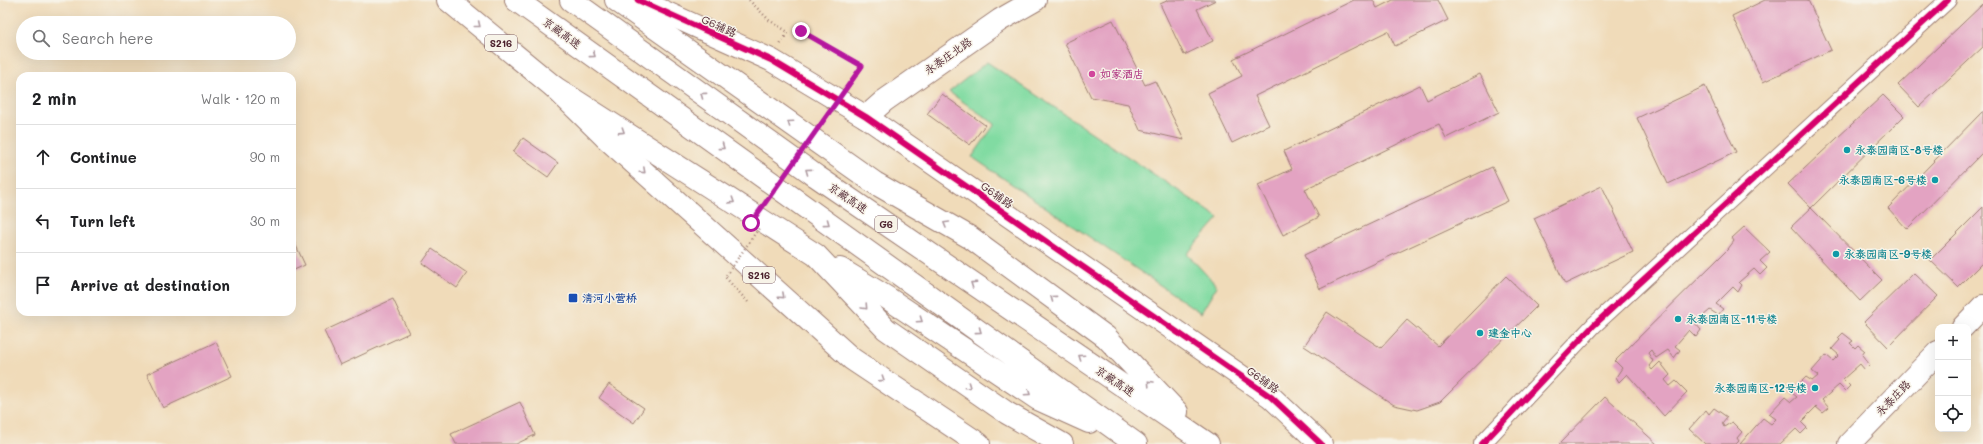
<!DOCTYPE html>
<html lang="en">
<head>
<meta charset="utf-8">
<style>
	:root { --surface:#fff; --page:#f6f6f6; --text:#202124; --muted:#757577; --line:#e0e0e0 }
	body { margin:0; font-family:Mali,"LXGW WenKai TC",sans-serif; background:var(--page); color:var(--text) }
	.controls { position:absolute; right:12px; bottom:12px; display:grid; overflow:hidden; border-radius:8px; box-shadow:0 4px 16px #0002 }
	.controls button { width:36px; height:36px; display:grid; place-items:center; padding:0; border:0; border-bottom:1px solid var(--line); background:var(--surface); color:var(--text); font:20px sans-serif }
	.stop { position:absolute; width:12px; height:12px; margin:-9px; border:3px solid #b5179e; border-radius:50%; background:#fff }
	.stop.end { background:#b5179e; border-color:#fff; box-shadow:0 1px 4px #0008 }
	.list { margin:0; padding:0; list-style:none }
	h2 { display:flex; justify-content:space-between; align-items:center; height:52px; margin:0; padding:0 16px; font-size:17px }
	h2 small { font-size:13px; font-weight:400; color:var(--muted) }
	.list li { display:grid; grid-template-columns:26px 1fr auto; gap:12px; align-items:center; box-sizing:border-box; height:64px; padding:0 16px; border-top:1px solid var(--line) }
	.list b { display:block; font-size:15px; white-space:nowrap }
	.list em { font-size:13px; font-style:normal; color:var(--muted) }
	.icon { flex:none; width:22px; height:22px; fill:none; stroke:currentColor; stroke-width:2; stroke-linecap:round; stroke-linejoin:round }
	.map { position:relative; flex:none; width:1983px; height:444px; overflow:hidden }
	.search { position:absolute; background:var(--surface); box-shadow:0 4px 16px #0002; left:16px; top:16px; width:280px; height:44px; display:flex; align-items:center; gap:10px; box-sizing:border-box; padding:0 14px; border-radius:22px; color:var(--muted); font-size:15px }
	.panel { position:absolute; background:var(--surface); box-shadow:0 4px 16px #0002; left:16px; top:72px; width:280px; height:244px; border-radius:12px }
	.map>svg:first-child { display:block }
	.green { fill:#81dba2; stroke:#667d66 }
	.building { fill:#e3a3c2 }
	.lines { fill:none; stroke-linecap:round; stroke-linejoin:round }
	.street-casing { stroke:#9d7d72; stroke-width:18 }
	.secondary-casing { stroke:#9d7d72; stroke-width:24 }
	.primary-casing { stroke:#9d7d72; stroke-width:24 }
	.highway-casing { stroke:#9d7d72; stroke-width:24 }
	.path { stroke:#9d7d72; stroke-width:2.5; stroke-dasharray:1 3; stroke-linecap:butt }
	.street { stroke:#fff; stroke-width:16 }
	.secondary { stroke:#fff; stroke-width:22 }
	.primary { stroke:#fff; stroke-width:22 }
	.highway { stroke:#fff; stroke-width:22 }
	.path-bridge { stroke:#9d7d72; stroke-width:2.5; stroke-dasharray:1 3; stroke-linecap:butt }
	.cycleway-casing { stroke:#f7f3e8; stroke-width:8 }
	.cycleway { stroke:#d6006c; stroke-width:6 }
	.oneway { stroke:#ae9aa0 }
	.route { stroke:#b5179e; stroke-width:5 }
	.hotel-dot { fill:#d1479c; stroke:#f7f3e8; stroke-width:1.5 }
	.culture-dot { fill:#0f9aa8; stroke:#f7f3e8; stroke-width:1.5 }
	.transit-dot { fill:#1a4fb4; stroke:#f7f3e8; stroke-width:1.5 }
	.labels { text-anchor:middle; stroke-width:3; stroke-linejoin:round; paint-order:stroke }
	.shield { fill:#f7f3e8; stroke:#7e5f64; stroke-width:1 }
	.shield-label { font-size:10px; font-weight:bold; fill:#4a1f2b }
	.street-label { font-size:11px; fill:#4a1f2b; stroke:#f7f3e8 }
	.hotel-label { font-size:11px; font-weight:bold; fill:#b23c85; stroke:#f7f3e8; text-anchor:start }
	.culture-label { font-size:11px; font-weight:bold; fill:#0d838f; stroke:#f7f3e8; text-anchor:start }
	.transit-label { font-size:11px; font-weight:bold; fill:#164399; stroke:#f7f3e8; text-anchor:start }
</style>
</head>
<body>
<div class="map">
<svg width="1983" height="444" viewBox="0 0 1983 444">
	<rect width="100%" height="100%" fill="#f7f3e8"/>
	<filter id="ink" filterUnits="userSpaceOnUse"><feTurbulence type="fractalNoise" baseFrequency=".025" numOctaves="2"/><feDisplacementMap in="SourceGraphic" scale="8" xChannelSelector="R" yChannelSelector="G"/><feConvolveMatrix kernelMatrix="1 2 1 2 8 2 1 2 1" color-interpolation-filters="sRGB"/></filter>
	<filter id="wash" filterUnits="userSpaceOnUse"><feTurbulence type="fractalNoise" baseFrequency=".012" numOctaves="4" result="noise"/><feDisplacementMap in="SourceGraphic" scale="16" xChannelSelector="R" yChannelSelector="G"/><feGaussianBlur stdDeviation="0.9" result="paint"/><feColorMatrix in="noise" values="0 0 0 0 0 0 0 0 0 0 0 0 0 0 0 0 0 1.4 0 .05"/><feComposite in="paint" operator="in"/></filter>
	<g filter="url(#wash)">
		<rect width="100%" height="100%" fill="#f0dbb9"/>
		<path class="green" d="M 987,62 L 1219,218 L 1187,254 L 1217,286 L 1201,313 L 972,157 L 995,124 L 949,92 Z"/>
		<g id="blocks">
			<path class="building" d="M 1169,0 L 1216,0 L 1197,9 L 1213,41 L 1184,55 L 1160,4 Z
				M 1354,0 L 1373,0 L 1377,8 L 1393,0 L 1438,0 L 1448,20 L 1395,46 L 1388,31 L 1255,96 L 1269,125 L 1232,143 L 1208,93 L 1242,76 L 1233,59 Z
				M 1765,0 L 1808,0 L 1831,50 L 1763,82 L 1732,16 Z
				M 1983,4 L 1983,47 L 1919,107 L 1898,85 Z
				M 1113,20 L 1145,85 L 1155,81 L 1184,140 L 1140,130 L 1128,104 L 1091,97 L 1065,43 Z
				M 1480,74 L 1499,112 L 1446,138 L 1439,124 L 1305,189 L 1319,217 L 1283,235 L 1258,185 L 1292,169 L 1284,151 L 1420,85 L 1427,100 Z
				M 1705,86 L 1736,152 L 1668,184 L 1637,118 Z
				M 942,94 L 985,125 L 970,145 L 927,114 Z
				M 1883,95 L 1904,116 L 1811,208 L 1788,184 Z
				M 1983,111 L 1983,152 L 1907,229 L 1888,208 Z
				M 523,138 L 558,163 L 548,177 L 513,152 Z
				M 1492,167 L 1508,201 L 1320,289 L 1304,255 Z
				M 1602,186 L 1633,252 L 1565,284 L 1534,218 Z
				M 1983,207 L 1983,262 L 1958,287 L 1930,260 Z
				M 1811,208 L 1882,280 L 1860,301 L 1791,227 Z
				M 1744,227 L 1770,252 L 1760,261 L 1767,268 L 1760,275 L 1754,269 L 1739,282 L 1742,285 L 1738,292 L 1733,287 L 1716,304 L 1723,309 L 1718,315 L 1710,310 L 1695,323 L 1701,330 L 1696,337 L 1689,330 L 1675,346 L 1680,350 L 1674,358 L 1668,350 L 1656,358 L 1651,350 L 1648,353 L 1653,361 L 1649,366 L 1652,370 L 1660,362 L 1670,375 L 1665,380 L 1670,386 L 1676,381 L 1687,392 L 1664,416 L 1627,374 L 1619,382 L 1616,377 L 1622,368 L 1615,361 L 1728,249 L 1734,241 L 1732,238 Z
				M 292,237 L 305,265 L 292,271 Z
				M 432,249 L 467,273 L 457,288 L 422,263 Z
				M 1914,273 L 1938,296 L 1888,347 L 1864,322 Z
				M 1506,276 L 1537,306 L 1440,402 L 1417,410 L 1394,405 L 1304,346 L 1327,312 L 1381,348 L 1407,320 L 1438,346 Z
				M 393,299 L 409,333 L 340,365 L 324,331 Z
				M 1843,333 L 1853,341 L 1850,343 L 1855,348 L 1858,345 L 1865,351 L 1862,355 L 1870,365 L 1865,370 L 1860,364 L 1843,379 L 1850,386 L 1845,391 L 1839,385 L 1822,400 L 1829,408 L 1823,413 L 1816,407 L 1801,422 L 1807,428 L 1801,434 L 1796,429 L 1780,444 L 1740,444 L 1763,418 L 1771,424 L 1776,419 L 1769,414 L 1785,397 L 1791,402 L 1797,397 L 1791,392 L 1806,377 L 1812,381 L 1818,376 L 1812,371 L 1826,355 L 1833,361 L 1839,355 L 1832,349 L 1840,340 L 1838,338 Z
				M 216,342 L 232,376 L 163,408 L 147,374 Z
				M 609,384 L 644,408 L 634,423 L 599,398 Z
				M 1605,397 L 1657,444 L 1559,444 Z
				M 520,402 L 535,435 L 516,444 L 456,444 L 451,434 Z
				M 1714,408 L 1727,417 L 1722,423 L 1724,427 L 1732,422 L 1742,432 L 1737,438 L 1739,441 L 1736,444 L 1705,444 L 1689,429 L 1706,410 L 1709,414 Z"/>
		</g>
	</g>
	<g filter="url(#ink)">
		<use href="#blocks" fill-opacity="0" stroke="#9d7d72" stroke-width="1"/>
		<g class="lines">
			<g class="street-casing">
				<path id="street" d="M 1482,444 L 1594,325 L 1948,0"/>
			</g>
			<g class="secondary-casing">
				<path id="secondary" d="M 866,117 L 884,101 L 1000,20 L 1035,0
					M 1963,327 L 1983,306
					M 1849,444 L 1938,352"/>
			</g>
			<g class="primary-casing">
				<path id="primary" d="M 448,0 L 554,87 L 604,136 L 852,359 L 979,444
					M 638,0 L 771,60 L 866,117 L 1271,397 L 1321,444"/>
			</g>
			<g class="highway-casing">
				<path id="highway" d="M 516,0 L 1136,444
					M 571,0 L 816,176 L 1208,444
					M 616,0 L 875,183 L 971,238 L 1106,337 L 1177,412
					M 554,87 L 816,255 L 886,329 L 1007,413 L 1062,444
					M 840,269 L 886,297 L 1038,399 L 1089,422"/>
			</g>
			<path class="path" d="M 749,0 L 769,20 L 788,32 L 780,45"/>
			<use href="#street" class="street"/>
			<use href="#secondary" class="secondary"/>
			<use href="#primary" class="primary"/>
			<use href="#highway" class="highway"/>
			<path class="path-bridge" d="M 748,302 L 725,277 L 759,228 L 751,223 L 862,66 L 801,31"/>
			<g class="cycleway-casing">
				<path id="cycleway" d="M 638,0 L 771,60 L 866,117 L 1271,397 L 1321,444
					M 1482,444 L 1594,325 L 1948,0"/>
			</g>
			<use href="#cycleway" class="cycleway"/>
		</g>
		<defs><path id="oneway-chevron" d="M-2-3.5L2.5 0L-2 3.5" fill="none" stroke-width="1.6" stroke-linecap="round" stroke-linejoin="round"/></defs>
		<g class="oneway">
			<use href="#oneway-chevron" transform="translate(478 25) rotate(39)"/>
			<use href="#oneway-chevron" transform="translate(593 55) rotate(36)"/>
			<use href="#oneway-chevron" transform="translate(703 95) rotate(-144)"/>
			<use href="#oneway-chevron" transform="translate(790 123) rotate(-145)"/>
			<use href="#oneway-chevron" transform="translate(622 131) rotate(33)"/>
			<use href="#oneway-chevron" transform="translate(722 147) rotate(36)"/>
			<use href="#oneway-chevron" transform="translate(643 171) rotate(42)"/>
			<use href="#oneway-chevron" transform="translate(808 171) rotate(-144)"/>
			<use href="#oneway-chevron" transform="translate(732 201) rotate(33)"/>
			<use href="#oneway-chevron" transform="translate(827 223) rotate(36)"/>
			<use href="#oneway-chevron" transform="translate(946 224) rotate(-150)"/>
			<use href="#oneway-chevron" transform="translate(973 284) rotate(-146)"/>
			<use href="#oneway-chevron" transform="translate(782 296) rotate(42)"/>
			<use href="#oneway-chevron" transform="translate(1053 298) rotate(-144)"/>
			<use href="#oneway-chevron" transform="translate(865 307) rotate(47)"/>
			<use href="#oneway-chevron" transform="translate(920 320) rotate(34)"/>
			<use href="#oneway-chevron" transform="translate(979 331) rotate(36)"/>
			<use href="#oneway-chevron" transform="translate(1081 357) rotate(-146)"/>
			<use href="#oneway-chevron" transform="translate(882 379) rotate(33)"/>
			<use href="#oneway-chevron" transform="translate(1150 383) rotate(-133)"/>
			<use href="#oneway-chevron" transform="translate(968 386) rotate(35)"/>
			<use href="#oneway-chevron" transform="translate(1028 393) rotate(34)"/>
		</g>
	</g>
	<g class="lines" filter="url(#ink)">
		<path class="route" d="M 751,223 L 862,66 L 801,31"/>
	</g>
	<circle class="hotel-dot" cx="1092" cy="74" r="4"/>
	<g class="culture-dot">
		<circle cx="1847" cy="150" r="4"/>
		<circle cx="1935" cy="180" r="4"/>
		<circle cx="1836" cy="254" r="4"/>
		<circle cx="1678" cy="319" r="4"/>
		<circle cx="1480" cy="333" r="4"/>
		<circle cx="1815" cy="388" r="4"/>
	</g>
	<rect class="transit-dot" x="568" y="293" width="10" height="10" rx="2"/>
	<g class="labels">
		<g class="shield">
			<rect x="485" y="35" width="32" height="16" rx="3"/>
			<rect x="875" y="216" width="22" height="16" rx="3"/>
			<rect x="743" y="267" width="32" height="16" rx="3"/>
		</g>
		<g class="shield-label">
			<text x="501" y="47">S216</text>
			<text x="886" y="228">G6</text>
			<text x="759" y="279">S216</text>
		</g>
		<g class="street-label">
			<text transform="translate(719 26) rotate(24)" y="4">G6辅路</text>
			<text transform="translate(562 33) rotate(36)" y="4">京藏高速</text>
			<text transform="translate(948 56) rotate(-35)" y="4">永泰庄北路</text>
			<text transform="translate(997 195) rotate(35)" y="4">G6辅路</text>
			<text transform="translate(848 198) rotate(34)" y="4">京藏高速</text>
			<text transform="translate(1263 380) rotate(36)" y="4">G6辅路</text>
			<text transform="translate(1115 381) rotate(34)" y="4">京藏高速</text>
			<text transform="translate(1893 398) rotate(-46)" y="4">永泰庄路</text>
		</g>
		<g class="hotel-label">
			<text x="1100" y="78">如家酒店</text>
		</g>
		<g class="culture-label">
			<text x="1855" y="154">永泰园南区-8号楼</text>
			<text x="1927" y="184" text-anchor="end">永泰园南区-6号楼</text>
			<text x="1844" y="258">永泰园南区-9号楼</text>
			<text x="1686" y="323">永泰园南区-11号楼</text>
			<text x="1488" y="337">建金中心</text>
			<text x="1807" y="392" text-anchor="end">永泰园南区-12号楼</text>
		</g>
		<g class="transit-label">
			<text x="582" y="302">清河小营桥</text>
		</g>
	</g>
</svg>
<div class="controls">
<button>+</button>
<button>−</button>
<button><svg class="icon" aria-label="locate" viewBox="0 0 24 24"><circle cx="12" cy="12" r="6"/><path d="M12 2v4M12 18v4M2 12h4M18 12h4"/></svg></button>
</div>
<div class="stop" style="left:751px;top:223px"></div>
<div class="stop end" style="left:801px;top:31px"></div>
<div class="search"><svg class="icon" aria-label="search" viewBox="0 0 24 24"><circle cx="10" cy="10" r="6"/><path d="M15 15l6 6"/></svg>Search here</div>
<section class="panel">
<h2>2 min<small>Walk · 120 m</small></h2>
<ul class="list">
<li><svg class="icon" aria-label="ahead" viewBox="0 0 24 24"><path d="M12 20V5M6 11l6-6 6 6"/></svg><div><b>Continue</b></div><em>90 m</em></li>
<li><svg class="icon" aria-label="left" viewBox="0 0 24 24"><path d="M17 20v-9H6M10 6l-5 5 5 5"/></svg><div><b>Turn left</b></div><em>30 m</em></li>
<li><svg class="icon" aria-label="arrive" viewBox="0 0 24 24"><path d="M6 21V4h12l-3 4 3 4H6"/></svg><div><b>Arrive at destination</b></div></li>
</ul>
</section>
</div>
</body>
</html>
